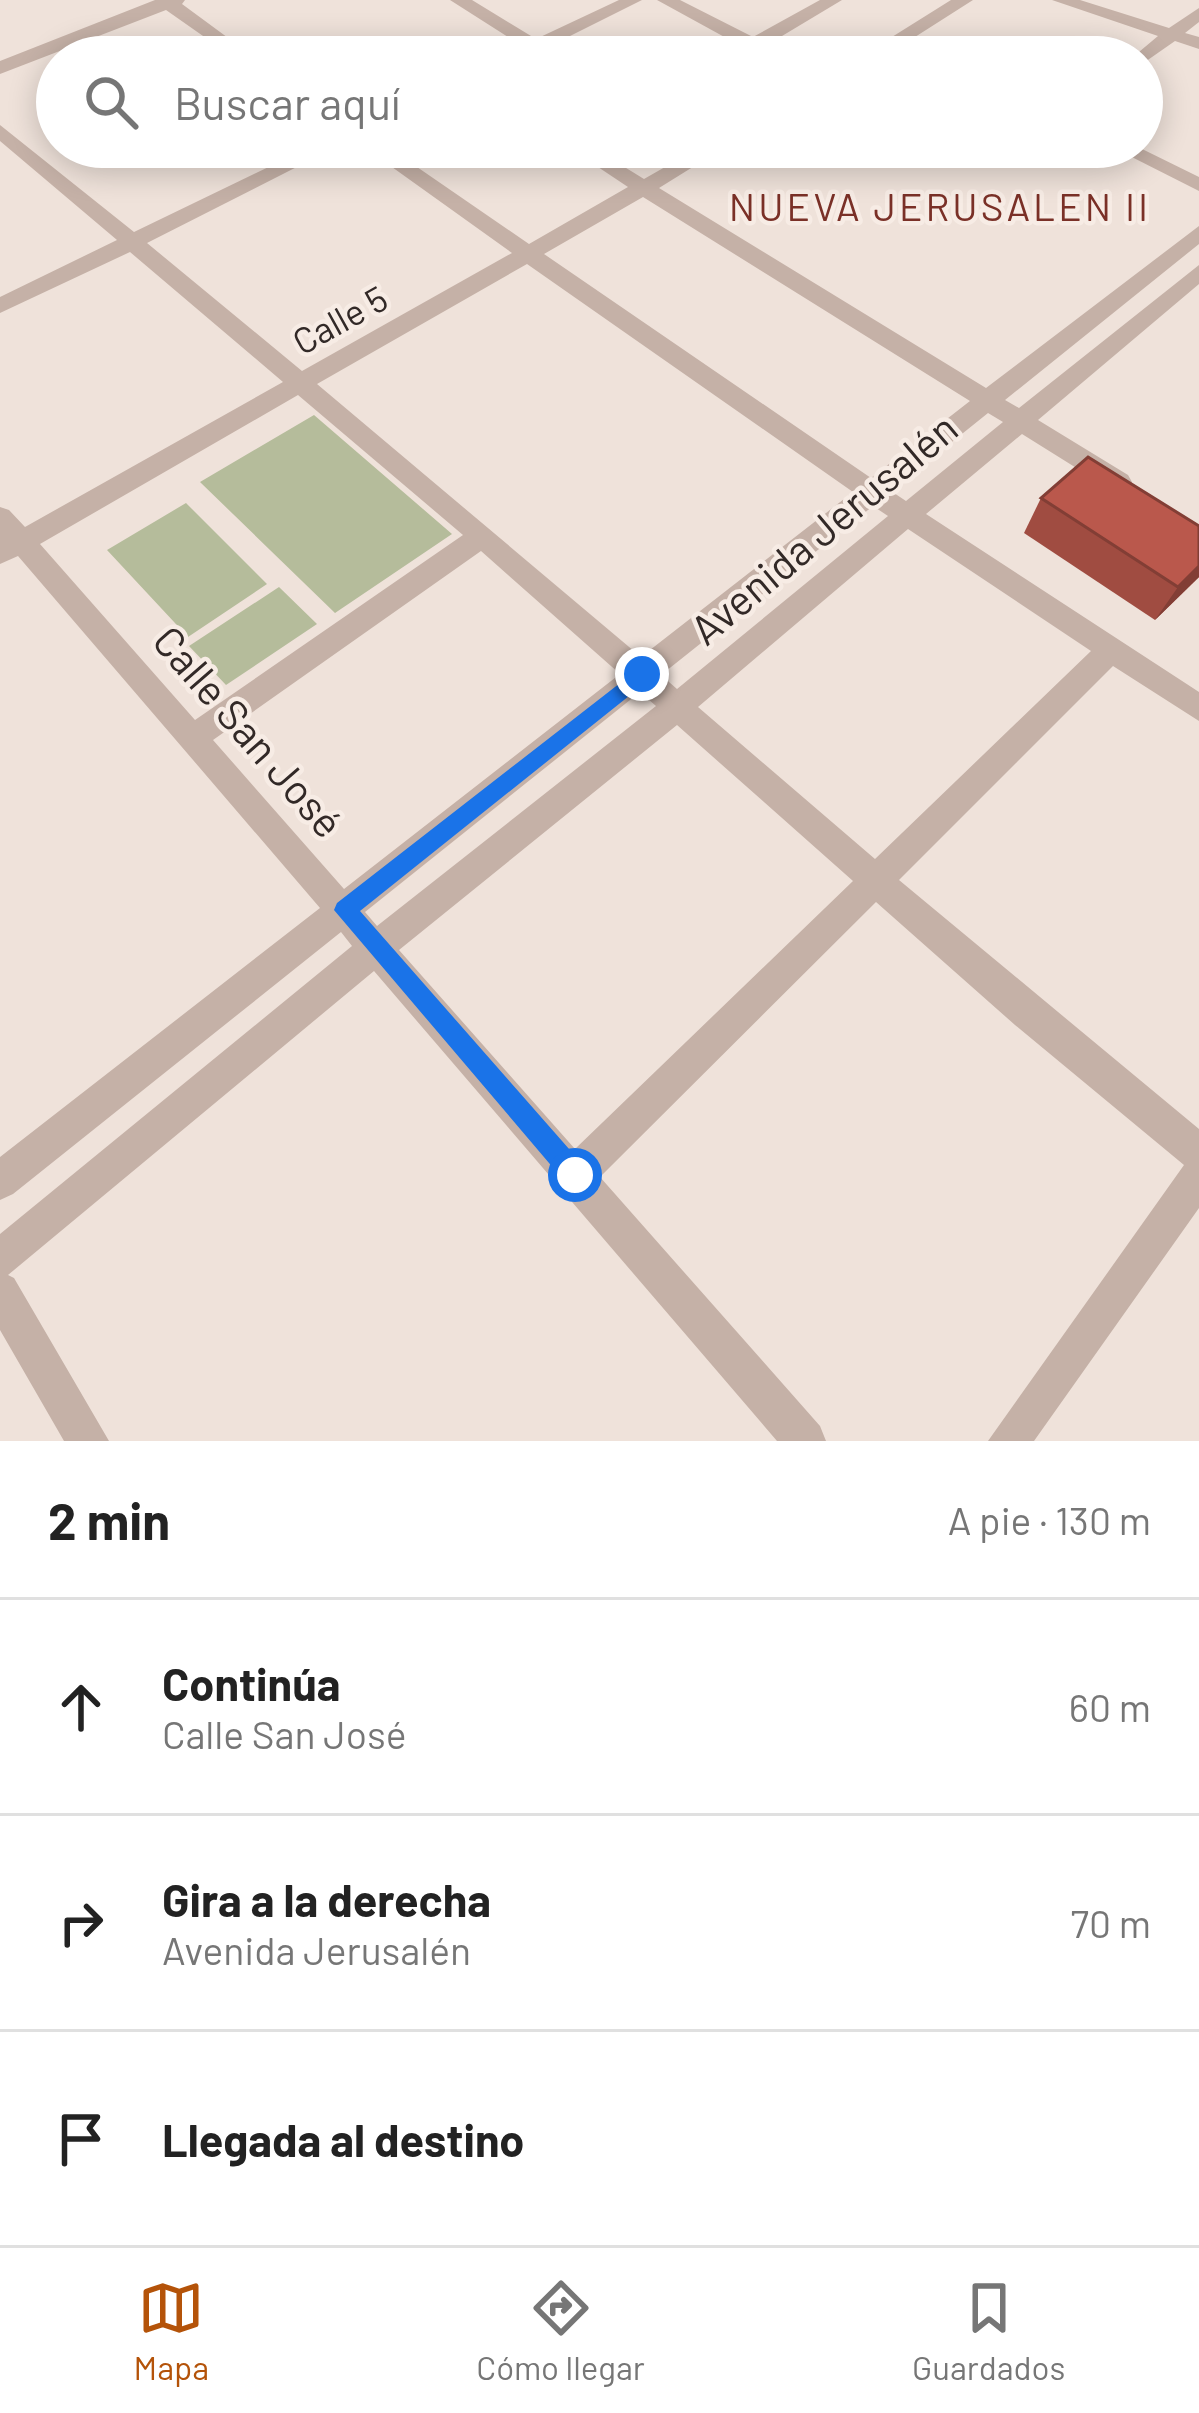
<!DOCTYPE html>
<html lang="es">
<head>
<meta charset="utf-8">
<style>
	:root { --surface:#fff; --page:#f6f6f6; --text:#222; --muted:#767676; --line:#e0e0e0; --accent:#b45309 }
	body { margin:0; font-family:Barlow,sans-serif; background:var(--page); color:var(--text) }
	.stop { position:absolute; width:36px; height:36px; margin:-27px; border:9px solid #1a73e8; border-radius:50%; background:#fff }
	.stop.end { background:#1a73e8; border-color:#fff; box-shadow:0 3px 12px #0008 }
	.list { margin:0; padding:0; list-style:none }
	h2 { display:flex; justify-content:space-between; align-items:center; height:156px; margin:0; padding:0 48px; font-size:51px }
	h2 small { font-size:39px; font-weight:400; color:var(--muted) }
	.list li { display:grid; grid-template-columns:78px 1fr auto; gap:36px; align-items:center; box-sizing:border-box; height:216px; padding:0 48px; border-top:3px solid var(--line) }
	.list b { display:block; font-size:45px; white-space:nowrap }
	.list p { margin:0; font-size:39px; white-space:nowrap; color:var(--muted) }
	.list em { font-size:39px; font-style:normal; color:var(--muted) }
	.icon { flex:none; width:66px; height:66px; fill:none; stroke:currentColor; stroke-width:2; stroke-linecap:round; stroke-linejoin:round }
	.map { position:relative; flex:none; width:1199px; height:1441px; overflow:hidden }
	.search { position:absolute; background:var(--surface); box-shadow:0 6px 30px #0003; left:36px; right:36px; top:36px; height:132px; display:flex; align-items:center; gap:30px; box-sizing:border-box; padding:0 42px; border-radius:66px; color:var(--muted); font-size:45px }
	.sheet { height:804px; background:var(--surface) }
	nav { display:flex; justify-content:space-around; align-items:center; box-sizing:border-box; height:168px; border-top:3px solid var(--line); background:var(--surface); font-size:33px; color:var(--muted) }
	nav a { display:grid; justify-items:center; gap:6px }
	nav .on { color:var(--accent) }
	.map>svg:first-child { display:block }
	.green { fill:#b5bc9b }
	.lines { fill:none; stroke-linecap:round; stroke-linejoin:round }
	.minor { fill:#c5b1a7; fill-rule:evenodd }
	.wall { fill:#a04c41 }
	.shaded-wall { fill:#823e35 }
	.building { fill:#ba584c; stroke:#823e35; stroke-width:3 }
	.route { fill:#1a73e8 }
	.labels { text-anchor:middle; stroke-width:9; stroke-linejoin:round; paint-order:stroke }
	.far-street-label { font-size:36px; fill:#322927; stroke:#f7ece5 }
	.far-neighbourhood-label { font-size:39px; letter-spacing:3px; fill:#7a3027; stroke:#f7ece5 }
	.street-label { font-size:42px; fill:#322927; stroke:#f7ece5 }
</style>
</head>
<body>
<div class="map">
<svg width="1199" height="1441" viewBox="0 0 1199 1441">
	<rect width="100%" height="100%" fill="#efe2da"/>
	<path class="green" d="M 314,415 L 452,534 L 335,613 L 200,482 Z
		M 186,503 L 267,584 L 188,637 L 107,550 Z
		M 279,587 L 317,624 L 226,685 L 189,646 Z"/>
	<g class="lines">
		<path class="minor" d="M 155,0 L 185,0 L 182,4 L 254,57 L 233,57 L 166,10 L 0,74 L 0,61 Z
			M 450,0 L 472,0 L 536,39 L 619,0 L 642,0 L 528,57 L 504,57 L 522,46 Z
			M 657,0 L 680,0 L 753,37 L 820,0 L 842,0 L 767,45 L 786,57 L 735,55 L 733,51 L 739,45 Z
			M 951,0 L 973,0 L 915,37 L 949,57 L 925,57 L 902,45 L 882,57 L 860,57 Z
			M 1052,0 L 1080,0 L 1169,28 L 1199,8 L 1199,22 L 1185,33 L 1199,37 L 1199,49 L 1175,41 L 1142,64 L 1142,57 L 1133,57 L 1158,36 Z
			M 0,125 L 134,232 L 310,147 L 336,147 L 147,243 L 302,371 L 512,253 L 364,147 L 388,147 L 529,244 L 628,187 L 568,147 L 592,147 L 644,179 L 700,147 L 725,147 L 659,188 L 986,388 L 1199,226 L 1199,244 L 1005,400 L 1019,408 L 1199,265 L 1199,284 L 1038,420 L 1128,475 L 1132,482 L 1128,489 L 1110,489 L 1022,434 L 926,514 L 1199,692 L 1199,721 L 1113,666 L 899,880 L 1199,1129 L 1199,1208 L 1034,1441 L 988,1441 L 1184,1165 L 1015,1025 L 876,902 L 600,1177 L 820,1426 L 826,1441 L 777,1441 L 374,971 L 8,1275 L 14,1278 L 109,1441 L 64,1441 L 0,1330 L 0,1234 L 352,946 L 341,932 L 13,1194 L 0,1200 L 0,1157 L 320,908 L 18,556 L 0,564 L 0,507 L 9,510 L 25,527 L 283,382 L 130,252 L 0,313 L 0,297 L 117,240 L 0,141 ZM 643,197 L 970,401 L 871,478 L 544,254 ZM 527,264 L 853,492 L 641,657 L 317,384 ZM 298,395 L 463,535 L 195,720 L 40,544 ZM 988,413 L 1003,422 L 906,501 L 891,491 ZM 873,506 L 888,516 L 677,689 L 661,675 ZM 908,529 L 1091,651 L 875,859 L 698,707 ZM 481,551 L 620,674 L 344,889 L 213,740 ZM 640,692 L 656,706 L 377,926 L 365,912 ZM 677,725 L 853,881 L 575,1149 L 399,950 Z
			M 1112,147 L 1138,147 L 1199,177 L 1199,191 Z"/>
	</g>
	<path class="wall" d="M 1041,498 L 1199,526 L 1199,577 L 1155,620 L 1024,533 Z"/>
	<path class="shaded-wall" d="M 1199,566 L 1199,577 L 1155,620 L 1178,587 Z"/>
	<path class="building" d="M 1088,457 L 1199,526 L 1199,566 L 1178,587 L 1041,498 Z"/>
	<path class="route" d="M 642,666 L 651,674 L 649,680 L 360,911 L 584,1166 L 584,1183 L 575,1187 L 566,1183 L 334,910 L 337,903 Z"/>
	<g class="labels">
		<g class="far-street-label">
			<text transform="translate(340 320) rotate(-29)" y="13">Calle 5</text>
		</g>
		<g class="far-neighbourhood-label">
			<text x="940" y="221">NUEVA JERUSALEN II</text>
		</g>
		<g class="street-label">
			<text transform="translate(824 529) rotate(-40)" y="15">Avenida Jerusalén</text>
			<text transform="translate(248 732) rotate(49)" y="15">Calle San José</text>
		</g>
	</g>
</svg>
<div class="stop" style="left:575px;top:1175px"></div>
<div class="stop end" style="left:642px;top:674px"></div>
<div class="search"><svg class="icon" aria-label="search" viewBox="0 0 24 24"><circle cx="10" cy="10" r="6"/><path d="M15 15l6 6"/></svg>Buscar aquí</div>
</div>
<section class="sheet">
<h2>2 min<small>A pie · 130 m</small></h2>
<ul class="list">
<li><svg class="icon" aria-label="ahead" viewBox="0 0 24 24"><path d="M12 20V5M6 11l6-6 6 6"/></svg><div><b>Continúa</b><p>Calle San José</p></div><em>60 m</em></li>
<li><svg class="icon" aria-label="right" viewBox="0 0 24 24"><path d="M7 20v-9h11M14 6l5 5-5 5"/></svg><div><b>Gira a la derecha</b><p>Avenida Jerusalén</p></div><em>70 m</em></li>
<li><svg class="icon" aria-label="arrive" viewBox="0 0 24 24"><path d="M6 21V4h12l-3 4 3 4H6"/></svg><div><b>Llegada al destino</b></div></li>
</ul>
</section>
<nav>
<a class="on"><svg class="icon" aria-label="map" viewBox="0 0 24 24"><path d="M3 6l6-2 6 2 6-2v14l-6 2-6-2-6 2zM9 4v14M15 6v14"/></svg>Mapa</a>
<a><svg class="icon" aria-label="directions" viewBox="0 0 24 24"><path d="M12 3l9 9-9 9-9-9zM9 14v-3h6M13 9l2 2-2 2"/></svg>Cómo llegar</a>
<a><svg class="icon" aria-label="saved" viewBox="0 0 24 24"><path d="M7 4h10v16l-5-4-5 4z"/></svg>Guardados</a>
</nav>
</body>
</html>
